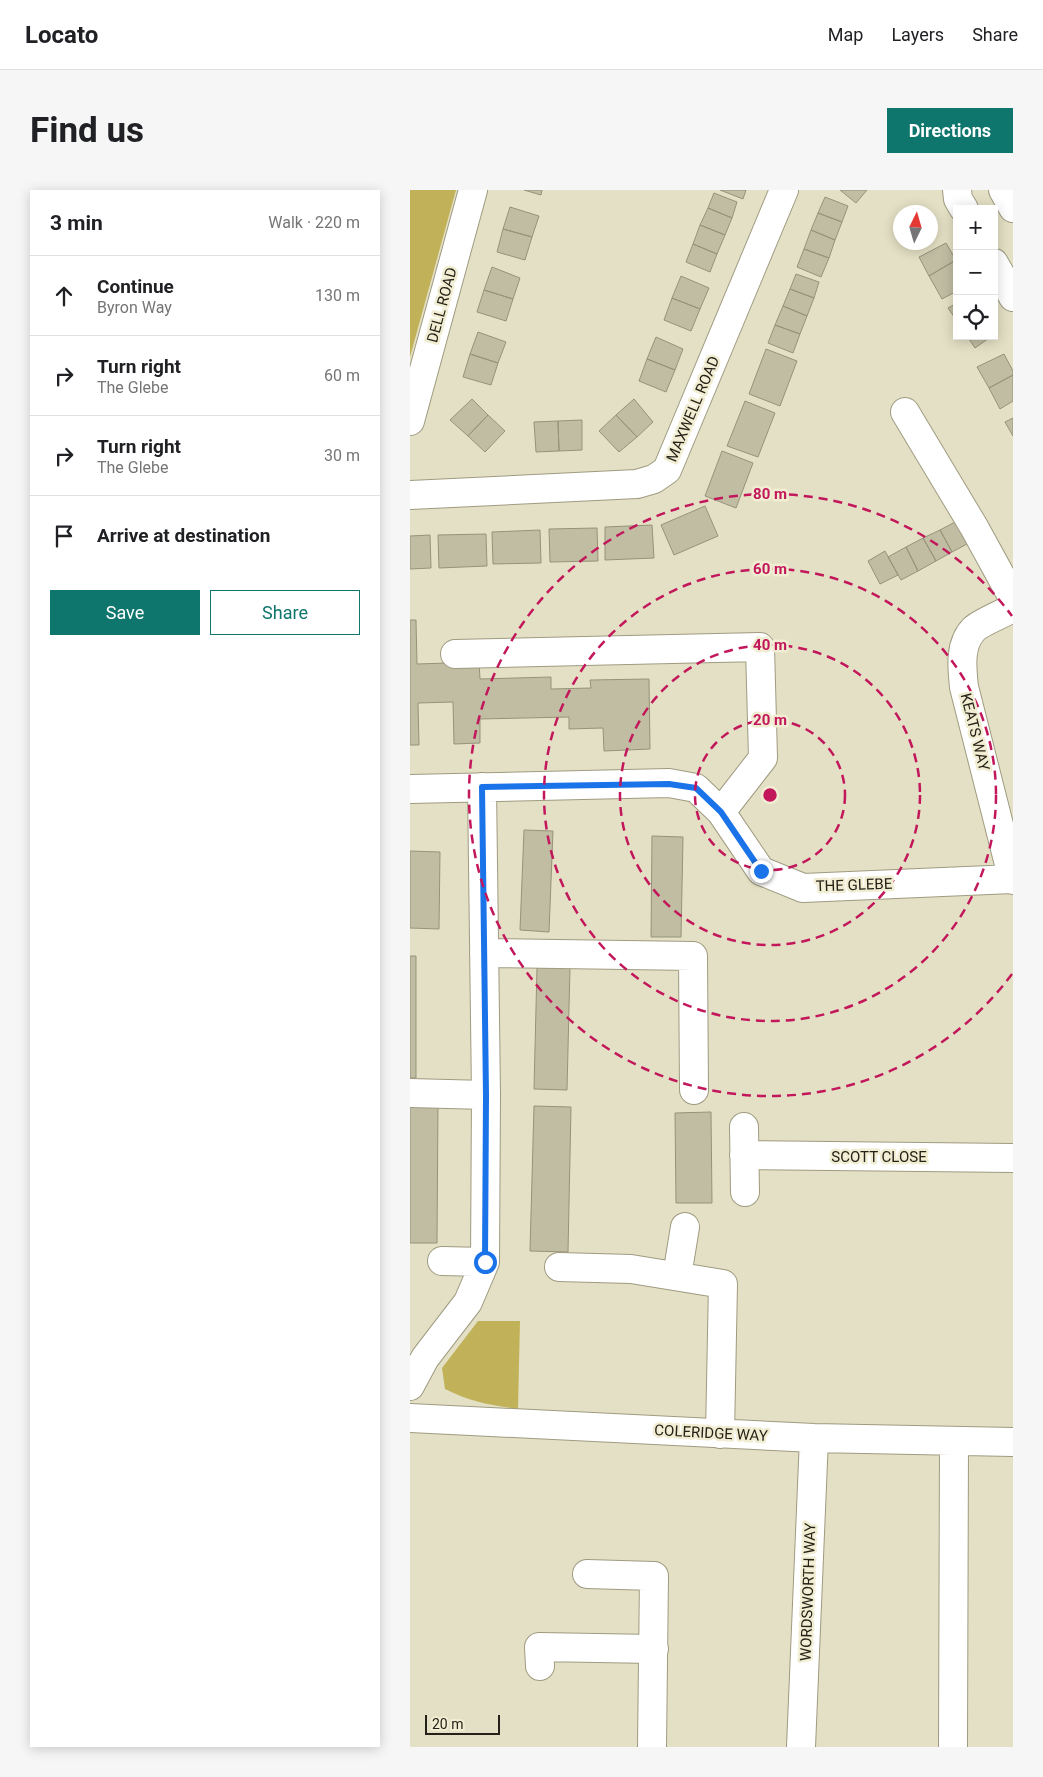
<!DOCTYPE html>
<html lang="en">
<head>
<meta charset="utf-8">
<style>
	:root { --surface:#fff; --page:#f6f6f6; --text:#202124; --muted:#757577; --line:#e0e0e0; --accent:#0f766e }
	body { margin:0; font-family:Roboto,sans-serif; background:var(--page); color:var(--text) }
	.controls { position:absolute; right:15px; top:15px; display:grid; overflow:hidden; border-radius:0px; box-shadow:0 2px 12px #0003 }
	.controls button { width:45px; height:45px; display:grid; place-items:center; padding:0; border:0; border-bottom:1px solid var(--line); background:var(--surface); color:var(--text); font:25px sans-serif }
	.compass { position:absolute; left:483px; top:15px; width:45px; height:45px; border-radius:50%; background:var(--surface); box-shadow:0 2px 12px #0003; rotate:5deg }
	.scale { position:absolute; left:15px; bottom:12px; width:75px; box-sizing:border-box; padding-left:5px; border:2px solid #242218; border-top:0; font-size:14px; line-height:18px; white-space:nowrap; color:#242218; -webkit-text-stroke:4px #f1edd2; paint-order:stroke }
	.stop { position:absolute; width:15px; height:15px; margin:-11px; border:4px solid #1a73e8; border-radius:50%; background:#fff }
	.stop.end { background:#1a73e8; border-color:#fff; box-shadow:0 1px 5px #0008 }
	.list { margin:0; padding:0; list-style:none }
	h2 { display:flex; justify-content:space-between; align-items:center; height:65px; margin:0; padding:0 20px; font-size:21px }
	h2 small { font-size:16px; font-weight:400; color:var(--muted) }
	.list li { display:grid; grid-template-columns:32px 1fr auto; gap:15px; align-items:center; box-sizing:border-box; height:80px; padding:0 20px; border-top:1px solid var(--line) }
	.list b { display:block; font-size:19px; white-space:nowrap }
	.list p { margin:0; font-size:16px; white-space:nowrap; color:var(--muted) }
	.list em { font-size:16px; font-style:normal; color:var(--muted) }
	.actions { display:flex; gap:10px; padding:15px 20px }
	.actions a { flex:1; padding:11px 0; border:1px solid var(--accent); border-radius:0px; text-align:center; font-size:18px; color:var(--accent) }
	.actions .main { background:var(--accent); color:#fff }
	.icon { flex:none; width:28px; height:28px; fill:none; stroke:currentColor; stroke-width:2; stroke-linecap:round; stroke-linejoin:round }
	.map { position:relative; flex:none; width:603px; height:1557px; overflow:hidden; border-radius:0px }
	header { display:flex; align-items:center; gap:30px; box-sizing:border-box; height:70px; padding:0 25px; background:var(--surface); border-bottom:1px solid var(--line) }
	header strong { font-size:24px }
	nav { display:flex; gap:28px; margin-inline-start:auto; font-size:18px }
	.intro { display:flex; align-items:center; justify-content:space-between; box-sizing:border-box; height:120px; padding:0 30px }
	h1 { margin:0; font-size:35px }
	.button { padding:12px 22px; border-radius:0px; background:var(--accent); color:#fff; font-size:18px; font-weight:700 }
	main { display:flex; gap:30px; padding:0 30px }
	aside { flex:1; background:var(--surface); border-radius:0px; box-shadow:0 2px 12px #0003 }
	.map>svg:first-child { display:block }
	.green { fill:#c1b158 }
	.building { fill:#c1bda3; stroke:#97937a }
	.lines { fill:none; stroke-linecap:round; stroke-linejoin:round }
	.minor-casing { stroke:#9f9b81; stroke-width:30 }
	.minor { stroke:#fff; stroke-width:28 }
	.route { stroke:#1a73e8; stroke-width:6 }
	.ring { fill:none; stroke:#c2185b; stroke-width:2.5; stroke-dasharray:9 6 }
	.labels { text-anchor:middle; stroke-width:5; stroke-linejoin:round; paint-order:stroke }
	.street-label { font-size:15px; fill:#242218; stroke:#f1edd2 }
	.centre { fill:#c2185b; stroke:#f1edd2; stroke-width:2.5 }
	.ring-label { font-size:15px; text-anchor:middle; font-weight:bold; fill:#c2185b; stroke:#f1edd2; stroke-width:5; stroke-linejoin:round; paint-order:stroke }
</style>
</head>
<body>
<header>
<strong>Locato</strong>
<nav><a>Map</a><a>Layers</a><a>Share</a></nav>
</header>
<div class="intro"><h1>Find us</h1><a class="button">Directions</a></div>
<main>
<aside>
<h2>3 min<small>Walk · 220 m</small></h2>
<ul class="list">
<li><svg class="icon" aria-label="ahead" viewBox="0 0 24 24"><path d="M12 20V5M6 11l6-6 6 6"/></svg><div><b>Continue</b><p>Byron Way</p></div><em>130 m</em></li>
<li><svg class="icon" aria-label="right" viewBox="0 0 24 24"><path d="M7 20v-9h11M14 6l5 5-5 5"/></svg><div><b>Turn right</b><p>The Glebe</p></div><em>60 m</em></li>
<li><svg class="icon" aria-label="right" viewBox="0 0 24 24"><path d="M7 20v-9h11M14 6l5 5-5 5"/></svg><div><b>Turn right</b><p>The Glebe</p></div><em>30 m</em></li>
<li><svg class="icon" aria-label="arrive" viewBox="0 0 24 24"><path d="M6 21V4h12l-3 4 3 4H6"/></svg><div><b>Arrive at destination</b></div></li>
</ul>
<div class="actions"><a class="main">Save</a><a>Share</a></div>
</aside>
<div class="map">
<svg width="603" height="1557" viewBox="0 0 603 1557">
	<rect width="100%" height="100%" fill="#e4e0c5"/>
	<path class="green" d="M 0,0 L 46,0 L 0,167 Z
		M 68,1131 L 110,1131 L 108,1219 C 80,1215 61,1212 35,1199 L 32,1178 Z"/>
	<path class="building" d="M 114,0 L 132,0 L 131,5 Z
		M 310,0 L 336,0 L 333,9 Z
		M 430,0 L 457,0 L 446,13 Z
		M 304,3 L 327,12 L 322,28 L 298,18 Z
		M 415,7 L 438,16 L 432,32 L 408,23 Z
		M 100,17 L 129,26 L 122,47 L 93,39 Z
		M 298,18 L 322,28 L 315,45 L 290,35 Z
		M 408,23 L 432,32 L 425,50 L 401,40 Z
		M 290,35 L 315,45 L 307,64 L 283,54 Z
		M 93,39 L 122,47 L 115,70 L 87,62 Z
		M 401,40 L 425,50 L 419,68 L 394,59 Z
		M 536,53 L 546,70 L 519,86 L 509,67 Z
		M 283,54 L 307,64 L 300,82 L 276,72 Z
		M 394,59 L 419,68 L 411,87 L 387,77 Z
		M 546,70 L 547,101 L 532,109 L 519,86 Z
		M 82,77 L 110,88 L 103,109 L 74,100 Z
		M 386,84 L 409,92 L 404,108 L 380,99 Z
		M 271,86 L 299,98 L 290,119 L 262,108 Z
		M 380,99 L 404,108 L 397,126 L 373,116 Z
		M 74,100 L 103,109 L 96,131 L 67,122 Z
		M 262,108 L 290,119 L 281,141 L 254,130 Z
		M 547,113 L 547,131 L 538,118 Z
		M 373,116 L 397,126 L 390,144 L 365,135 Z
		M 365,135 L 390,144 L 383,163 L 358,153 Z
		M 68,142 L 96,152 L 88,173 L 60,164 Z
		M 557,146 L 582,146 L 565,158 Z
		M 246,147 L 273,159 L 265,180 L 237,169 Z
		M 356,159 L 387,171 L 370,216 L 339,204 Z
		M 60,164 L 88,173 L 81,195 L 53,187 Z
		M 594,164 L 603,181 L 603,185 L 579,198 L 567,177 Z
		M 237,169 L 265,180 L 256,202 L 229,191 Z
		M 603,185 L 603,211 L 590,219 L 579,198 Z
		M 62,209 L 78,225 L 58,246 L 40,230 Z
		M 224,209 L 243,232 L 227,247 L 206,225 Z
		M 335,211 L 365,223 L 348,267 L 317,256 Z
		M 78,225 L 95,241 L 75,262 L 58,246 Z
		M 206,225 L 227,247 L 209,262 L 189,241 Z
		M 603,228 L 603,246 L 595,232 Z
		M 172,230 L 172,260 L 149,261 L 148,231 Z
		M 148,231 L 149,261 L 126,262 L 124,232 Z
		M 312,261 L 343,273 L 326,318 L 295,306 Z
		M 295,316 L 308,346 L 264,365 L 251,335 Z
		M 545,332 L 557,354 L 542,362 L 530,340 Z
		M 242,335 L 244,368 L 195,370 L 195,337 Z
		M 187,338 L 188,371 L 140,372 L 139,339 Z
		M 130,340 L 131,373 L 83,374 L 82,342 Z
		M 530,340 L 542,362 L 526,371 L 513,348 Z
		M 76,344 L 77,376 L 29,378 L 28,345 Z
		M 20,345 L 21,378 L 0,379 L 0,346 Z
		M 513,348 L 526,371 L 508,381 L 496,357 Z
		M 496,357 L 508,381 L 491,390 L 478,367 Z
		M 475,361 L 488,385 L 470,394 L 458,371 Z
		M 0,430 L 6,430 L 7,474 L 69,472 L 70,489 L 141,487 L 141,499 L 181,498 L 180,490 L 239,489 L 240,559 L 194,561 L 193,538 L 159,539 L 159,527 L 70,529 L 70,553 L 44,554 L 43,512 L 8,513 L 9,555 L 0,555 Z
		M 114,640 L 143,641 L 139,742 L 110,740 Z
		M 242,646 L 273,647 L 271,747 L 241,747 Z
		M 0,661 L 30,662 L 29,739 L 0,738 Z
		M 0,766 L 6,766 L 6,888 L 0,888 Z
		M 127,777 L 160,777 L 157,900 L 124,899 Z
		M 0,910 L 28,910 L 27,1053 L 0,1053 Z
		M 124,916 L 161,917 L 158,1062 L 120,1061 Z
		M 301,922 L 302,1013 L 266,1013 L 265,923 Z"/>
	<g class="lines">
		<g class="minor-casing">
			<path id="minor" d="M 547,0 L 548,9 L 554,19
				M 593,0 L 603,18
				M 584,73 L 603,107
				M 495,222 L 564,337 L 603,408
				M 0,231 L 63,0
				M 0,305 L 227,294 L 244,289 L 257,280 L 374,0
				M 603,418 C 594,423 570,433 564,439 C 549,454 552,478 554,497 L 603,690
				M 45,464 L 350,457 L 353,568 L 311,622
				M 0,599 L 259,593 L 286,598 L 311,622 L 351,681 L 393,698 L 603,689
				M 74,763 L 283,766 L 284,900
				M 0,903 L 76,905
				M 334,937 L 335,1002
				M 334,965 L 603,968
				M 32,1071 L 75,1072
				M 149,1077 L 221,1079 L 313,1094 L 310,1244
				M 267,1086 L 275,1037
				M 0,1196 L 15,1168 L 58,1112 L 75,1072 L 76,905 L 72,597
				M 0,1228 L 404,1248 L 603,1252
				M 177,1384 L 244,1386 L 242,1557
				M 130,1476 L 129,1457 L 244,1459
				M 391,1557 L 404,1248
				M 543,1557 L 544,1251"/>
		</g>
		<use href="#minor" class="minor"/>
	</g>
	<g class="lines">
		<path class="route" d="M 75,1072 L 76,905 L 72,597 L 259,594 L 286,598 L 311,622 L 351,681"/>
	</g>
	<g class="ring">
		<circle cx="360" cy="605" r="75"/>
		<circle cx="360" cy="605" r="150"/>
		<circle cx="360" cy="605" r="226"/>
		<path d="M602 784A301 301 0 1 1 602 426"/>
	</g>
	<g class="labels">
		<g class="street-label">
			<text transform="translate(32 115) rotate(-75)" y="5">DELL ROAD</text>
			<text transform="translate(283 219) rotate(-67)" y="5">MAXWELL ROAD</text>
			<text transform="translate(565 542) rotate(76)" y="5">KEATS WAY</text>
			<text transform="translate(444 695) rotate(-2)" y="5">THE GLEBE</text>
			<text x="469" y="972">SCOTT CLOSE</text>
			<text transform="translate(301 1243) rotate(3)" y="5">COLERIDGE WAY</text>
			<text transform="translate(398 1402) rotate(-88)" y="5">WORDSWORTH WAY</text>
		</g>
	</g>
	<circle cx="360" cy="605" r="8" class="centre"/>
	<g class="ring-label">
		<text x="360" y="309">80 m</text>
		<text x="360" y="384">60 m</text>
		<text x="360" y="460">40 m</text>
		<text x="360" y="535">20 m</text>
	</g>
</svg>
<div class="controls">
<button>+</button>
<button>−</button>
<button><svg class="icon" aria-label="locate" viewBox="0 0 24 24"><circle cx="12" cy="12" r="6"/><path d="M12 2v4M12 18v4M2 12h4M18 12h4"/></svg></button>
</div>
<svg class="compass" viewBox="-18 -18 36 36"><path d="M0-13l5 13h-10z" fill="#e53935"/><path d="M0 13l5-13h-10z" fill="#757577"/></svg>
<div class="scale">20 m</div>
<div class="stop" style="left:75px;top:1072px"></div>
<div class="stop end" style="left:351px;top:681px"></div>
</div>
</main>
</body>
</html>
